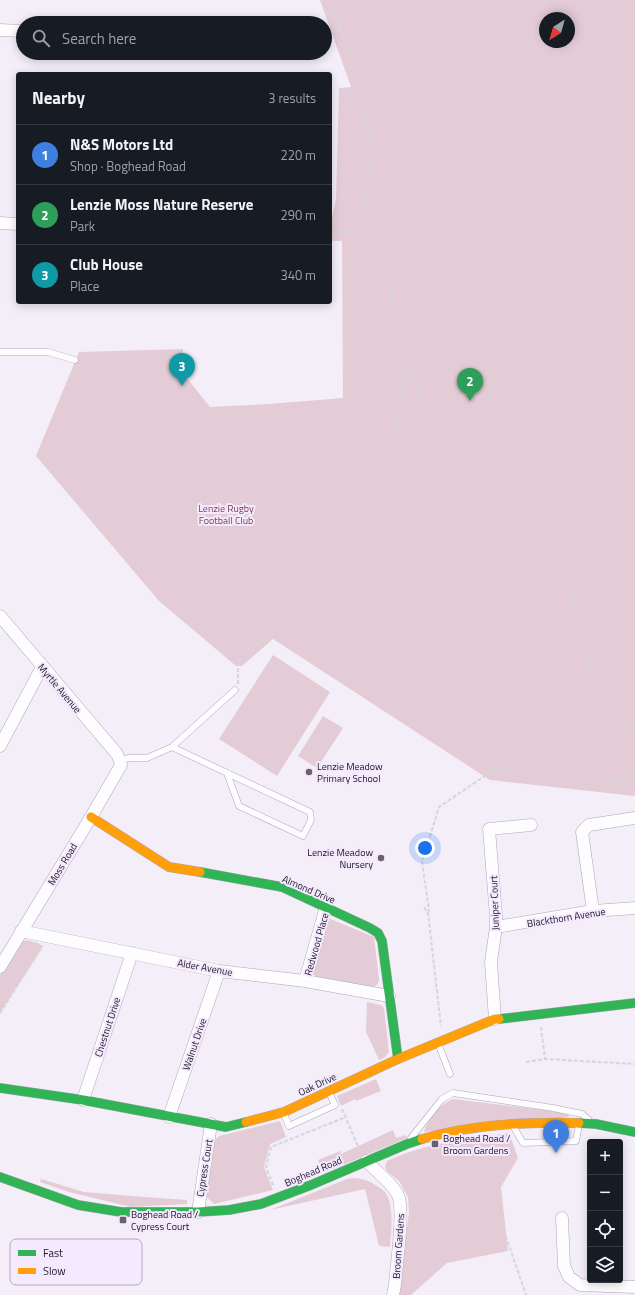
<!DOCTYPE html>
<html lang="en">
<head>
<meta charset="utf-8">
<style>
	:root { --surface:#171b24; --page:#242831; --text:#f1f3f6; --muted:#9ea1a6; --line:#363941; --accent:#b3b2b8 }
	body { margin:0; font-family:"Titillium Web",sans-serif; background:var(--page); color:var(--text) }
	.controls { position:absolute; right:12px; bottom:12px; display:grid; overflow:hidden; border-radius:4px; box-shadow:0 2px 10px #0003 }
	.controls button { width:36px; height:36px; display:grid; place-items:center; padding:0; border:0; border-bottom:1px solid var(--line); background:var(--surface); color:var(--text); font:20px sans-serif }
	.compass { position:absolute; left:539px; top:12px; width:36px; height:36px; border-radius:50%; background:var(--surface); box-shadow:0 2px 10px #0003; rotate:217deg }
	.you { position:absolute; left:425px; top:848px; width:14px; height:14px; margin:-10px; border:3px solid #fff; border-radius:50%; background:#1a73e8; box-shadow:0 0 0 6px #1a73e833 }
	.badge { display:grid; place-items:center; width:26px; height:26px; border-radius:50%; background:var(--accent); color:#fff; font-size:13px; font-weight:700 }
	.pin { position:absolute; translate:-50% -33px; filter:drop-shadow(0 1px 2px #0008) }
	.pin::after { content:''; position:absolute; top:21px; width:14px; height:12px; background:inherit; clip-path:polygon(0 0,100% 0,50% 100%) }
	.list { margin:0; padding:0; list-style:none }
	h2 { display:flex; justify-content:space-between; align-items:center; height:52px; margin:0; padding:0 16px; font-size:17px }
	h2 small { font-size:13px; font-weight:400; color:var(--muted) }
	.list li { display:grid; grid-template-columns:26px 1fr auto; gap:12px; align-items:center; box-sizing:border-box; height:60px; padding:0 16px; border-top:1px solid var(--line) }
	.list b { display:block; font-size:15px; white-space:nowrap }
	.list p { margin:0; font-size:13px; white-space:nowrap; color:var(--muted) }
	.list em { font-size:13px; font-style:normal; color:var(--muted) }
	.icon { flex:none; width:22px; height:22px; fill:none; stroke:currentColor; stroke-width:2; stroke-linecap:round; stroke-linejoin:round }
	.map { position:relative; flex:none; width:635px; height:1295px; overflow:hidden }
	.search { position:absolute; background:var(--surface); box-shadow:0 2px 10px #0003; left:16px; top:16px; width:316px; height:44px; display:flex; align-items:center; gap:10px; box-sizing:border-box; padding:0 14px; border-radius:22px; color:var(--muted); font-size:15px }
	.panel { position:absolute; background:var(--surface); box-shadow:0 2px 10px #0003; left:16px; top:72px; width:316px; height:232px; border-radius:4px }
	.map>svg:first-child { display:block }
	.green { fill:#e4ccd6; fill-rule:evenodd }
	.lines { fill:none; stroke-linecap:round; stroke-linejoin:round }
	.lane-casing { stroke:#ada8b2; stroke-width:7 }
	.street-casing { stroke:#ada8b2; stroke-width:13 }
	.fast-casing { stroke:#ada8b2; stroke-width:10 }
	.slow-casing { stroke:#ada8b2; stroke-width:10 }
	.path { stroke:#d7d5d9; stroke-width:2; stroke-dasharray:4 2; stroke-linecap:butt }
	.lane { stroke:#fdfcfe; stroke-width:6 }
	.street { stroke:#fdfcfe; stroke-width:12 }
	.fast { stroke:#30b455; stroke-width:9 }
	.slow { stroke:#ff9f0a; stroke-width:9 }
	.poi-dot { fill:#68626d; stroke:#f4e9fe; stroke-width:1.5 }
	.labels { text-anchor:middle; stroke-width:4; stroke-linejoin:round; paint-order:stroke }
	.park-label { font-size:10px; fill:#7f3f54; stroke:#f4e9fe }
	.street-label { font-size:10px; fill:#1c1622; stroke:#f4e9fe }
	.poi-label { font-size:10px; fill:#1c1622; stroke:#f4e9fe; text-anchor:start }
	.key { fill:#f4e9fe; stroke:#b3aabc; stroke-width:1 }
	.key-label { font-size:11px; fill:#1c1622 }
</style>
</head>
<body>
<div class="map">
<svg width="635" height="1295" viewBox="0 0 635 1295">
	<rect width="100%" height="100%" fill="#f4eef9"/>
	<path class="green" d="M 320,0 L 635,0 L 635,796 L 490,780 L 273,639 L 242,666 L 236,666 L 159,601 L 36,456 L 79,352 L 183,349 L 182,372 L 210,407 L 269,404 L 343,398 L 342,241 L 330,241 L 330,227 L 336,200 L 339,88 L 351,87 ZM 545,18 L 569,18 L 569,42 L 545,42 Z
		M 273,655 L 330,692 L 277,776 L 219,739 Z
		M 323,716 L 343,728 L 317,768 L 298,756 Z
		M 328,918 L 374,937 L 379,979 L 378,983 L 374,988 L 320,980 L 314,975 L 313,968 Z
		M 26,940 L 38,943 L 43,946 L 0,1013 L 0,975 L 19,944 Z
		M 367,1002 L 381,1005 L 384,1008 L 389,1052 L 384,1058 L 379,1060 L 366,1032 Z
		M 376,1079 L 381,1091 L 356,1101 L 355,1099 L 341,1106 L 337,1096 Z
		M 453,1099 L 552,1111 L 567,1114 L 570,1117 L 424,1132 C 428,1119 440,1104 453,1099 Z
		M 280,1121 L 286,1137 L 270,1144 L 264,1167 L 273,1190 L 214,1204 L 205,1195 L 215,1140 L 219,1136 Z
		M 393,1130 L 396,1138 L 406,1135 L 407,1138 L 324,1173 L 318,1160 L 340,1151 L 341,1154 Z
		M 509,1133 L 518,1158 L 501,1187 L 508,1251 L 447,1263 L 411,1295 L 399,1295 L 409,1212 L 408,1197 L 399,1181 L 387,1171 L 385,1166 L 387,1161 C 425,1143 468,1139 509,1133 Z
		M 353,1178 C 362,1178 370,1181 377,1186 C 379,1187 382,1189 384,1191 C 395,1203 391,1232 390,1247 L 379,1246 L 365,1189 L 270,1210 L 347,1179 Z
		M 41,1179 L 84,1192 L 131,1196 L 187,1200 L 187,1204 L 131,1207 L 69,1192 L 40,1182 Z"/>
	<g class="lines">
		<g class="lane-casing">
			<path id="lane" d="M 0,352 L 48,352 L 75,360
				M 172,747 L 310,812 L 311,820 L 303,836 L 239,806 L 227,773
				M 120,761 L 128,758 L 147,758 L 172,747 L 235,690
				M 438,1043 L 450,1074
				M 284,1114 L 289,1126 L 335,1105 L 329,1092
				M 513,1126 L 523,1143 L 576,1141 L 579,1125
				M 411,1138 L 442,1099 L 453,1093 L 553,1108 L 582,1114 L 588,1119"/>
		</g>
		<g class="street-casing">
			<path id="street" d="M 0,30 L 23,31
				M 0,223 L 18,224
				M 0,616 L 117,754 L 120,761 L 121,765 L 91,817 L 0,967
				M 0,746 L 42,667
				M 593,911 L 582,832 L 589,825 L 635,818
				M 496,927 L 593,911 L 635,908
				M 21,931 L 219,971 L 305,981 L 389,996
				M 305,981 L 326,907
				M 495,1019 L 491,962 L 496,927 L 496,916 L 489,829 L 531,825
				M 83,1100 L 132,953
				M 169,1117 L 219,971
				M 366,1161 C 376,1171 391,1182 398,1195 C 405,1211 396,1266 395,1285 L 393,1295
				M 198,1212 L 211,1124
				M 562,1218 L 564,1266 L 569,1277 L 580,1285 L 635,1287"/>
		</g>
		<g class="fast-casing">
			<path id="fast" d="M 200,872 L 282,887 L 370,928 L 378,933 L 382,941 L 398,1059
				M 499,1019 L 635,1003
				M 0,1088 L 83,1100 L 226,1127 L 246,1122
				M 579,1123 L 596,1124 L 635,1132
				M 0,1177 L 78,1205 L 121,1212 L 198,1212 L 229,1210 L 261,1204 L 311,1185 L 407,1144 L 422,1139"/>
		</g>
		<g class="slow-casing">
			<path id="slow" d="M 91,817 L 169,867 L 200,872
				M 246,1122 L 284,1112 L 398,1059 L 495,1019 L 499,1019
				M 422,1139 C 473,1124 526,1122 579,1123"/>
		</g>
		<path class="path" d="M 330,0 L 339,28 L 353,55 L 359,76 L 359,102 L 369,132 L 373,152 L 366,189 L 366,202 L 381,233 L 386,258 L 393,313 L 404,363 L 415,382 L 424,407 L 445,445 L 458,462 L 473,495 L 490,522 L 502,532 L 536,549 L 557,566 L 566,577 L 571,588 L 581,635 L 592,674 L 603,704 L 618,717 L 635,728
			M 597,0 L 615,8 L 626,5 L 628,0
			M 325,31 L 339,28
			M 330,234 L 376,225
			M 238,684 L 238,662 L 251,647 L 270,638 L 373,476 L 391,446 L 399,411 L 404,365
			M 424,907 L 428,913 L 441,1026
			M 428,913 L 429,910 L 422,862 L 439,807 L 495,769 L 635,783
			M 0,1013 L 42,947
			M 541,1027 L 545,1059
			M 526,1062 L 545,1059 L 635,1064
			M 342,1109 L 360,1151
			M 256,1140 L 259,1132
			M 470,1141 L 478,1177 L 503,1228 L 526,1295
			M 273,1185 L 266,1167 L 271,1147 L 346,1117"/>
		<use href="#lane" class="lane"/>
		<use href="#street" class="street"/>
		<use href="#fast" class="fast"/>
		<use href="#slow" class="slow"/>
	</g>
	<g class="poi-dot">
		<circle cx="309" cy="772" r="4"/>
		<circle cx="381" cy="858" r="4"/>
		<rect x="431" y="1140" width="8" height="8" rx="2"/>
		<rect x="119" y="1216" width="8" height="8" rx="2"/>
	</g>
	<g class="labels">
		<g class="park-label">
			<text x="226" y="512">Lenzie Rugby<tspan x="226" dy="12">Football Club</tspan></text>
		</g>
		<g class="street-label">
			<text transform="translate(60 688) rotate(50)" y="4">Myrtle Avenue</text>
			<text transform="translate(62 864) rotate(-59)" y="4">Moss Road</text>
			<text transform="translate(309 889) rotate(23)" y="4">Almond Drive</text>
			<text transform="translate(494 903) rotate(-92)" y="4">Juniper Court</text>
			<text transform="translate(566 917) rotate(-9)" y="4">Blackthorn Avenue</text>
			<text transform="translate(316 944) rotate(-74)" y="4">Redwood Place</text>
			<text transform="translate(205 967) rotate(10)" y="4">Alder Avenue</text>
			<text transform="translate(107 1027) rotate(-72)" y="4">Chestnut Drive</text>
			<text transform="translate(194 1044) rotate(-71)" y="4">Walnut Drive</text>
			<text transform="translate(317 1084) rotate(-25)" y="4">Oak Drive</text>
			<text transform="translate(204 1168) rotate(-81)" y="4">Cypress Court</text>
			<text transform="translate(313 1171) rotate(-23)" y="4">Boghead Road</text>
			<text transform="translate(398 1246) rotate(-86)" y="4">Broom Gardens</text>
		</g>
		<g class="poi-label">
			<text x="317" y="770">Lenzie Meadow<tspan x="317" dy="12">Primary School</tspan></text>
			<text x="373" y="856" text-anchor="end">Lenzie Meadow<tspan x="373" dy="12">Nursery</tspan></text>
			<text x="443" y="1142">Boghead Road /<tspan x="443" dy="12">Broom Gardens</tspan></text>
			<text x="131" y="1218">Boghead Road /<tspan x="131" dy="12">Cypress Court</tspan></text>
		</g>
	</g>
	<rect x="10" y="1239" width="132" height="46" rx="6" class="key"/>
	<rect x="18" y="1250" width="18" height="6" fill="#30b455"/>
	<rect x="18" y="1268" width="18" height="6" fill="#ff9f0a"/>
	<g class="key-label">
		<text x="43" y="1257">Fast</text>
		<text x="43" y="1275">Slow</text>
	</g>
</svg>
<div class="controls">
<button>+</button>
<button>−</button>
<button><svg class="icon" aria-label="locate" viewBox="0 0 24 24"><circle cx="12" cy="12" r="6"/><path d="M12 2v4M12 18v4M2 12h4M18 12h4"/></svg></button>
<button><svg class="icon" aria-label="layers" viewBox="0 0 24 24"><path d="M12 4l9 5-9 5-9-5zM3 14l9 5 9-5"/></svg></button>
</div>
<svg class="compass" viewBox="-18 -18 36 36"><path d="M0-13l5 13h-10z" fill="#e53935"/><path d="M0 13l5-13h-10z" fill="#9ea1a6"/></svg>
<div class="you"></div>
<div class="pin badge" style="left:556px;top:1153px;background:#3f7fe0">1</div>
<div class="pin badge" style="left:470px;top:401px;background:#2e9e5b">2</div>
<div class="pin badge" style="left:182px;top:386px;background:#0f9aa8">3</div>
<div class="search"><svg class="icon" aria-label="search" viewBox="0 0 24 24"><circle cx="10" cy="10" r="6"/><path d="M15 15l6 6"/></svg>Search here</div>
<section class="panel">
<h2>Nearby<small>3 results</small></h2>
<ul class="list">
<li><span class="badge" style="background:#3f7fe0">1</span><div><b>N&amp;S Motors Ltd</b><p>Shop · Boghead Road</p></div><em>220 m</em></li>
<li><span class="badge" style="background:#2e9e5b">2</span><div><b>Lenzie Moss Nature Reserve</b><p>Park</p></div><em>290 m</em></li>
<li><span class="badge" style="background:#0f9aa8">3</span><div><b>Club House</b><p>Place</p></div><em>340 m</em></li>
</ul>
</section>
</div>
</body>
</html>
